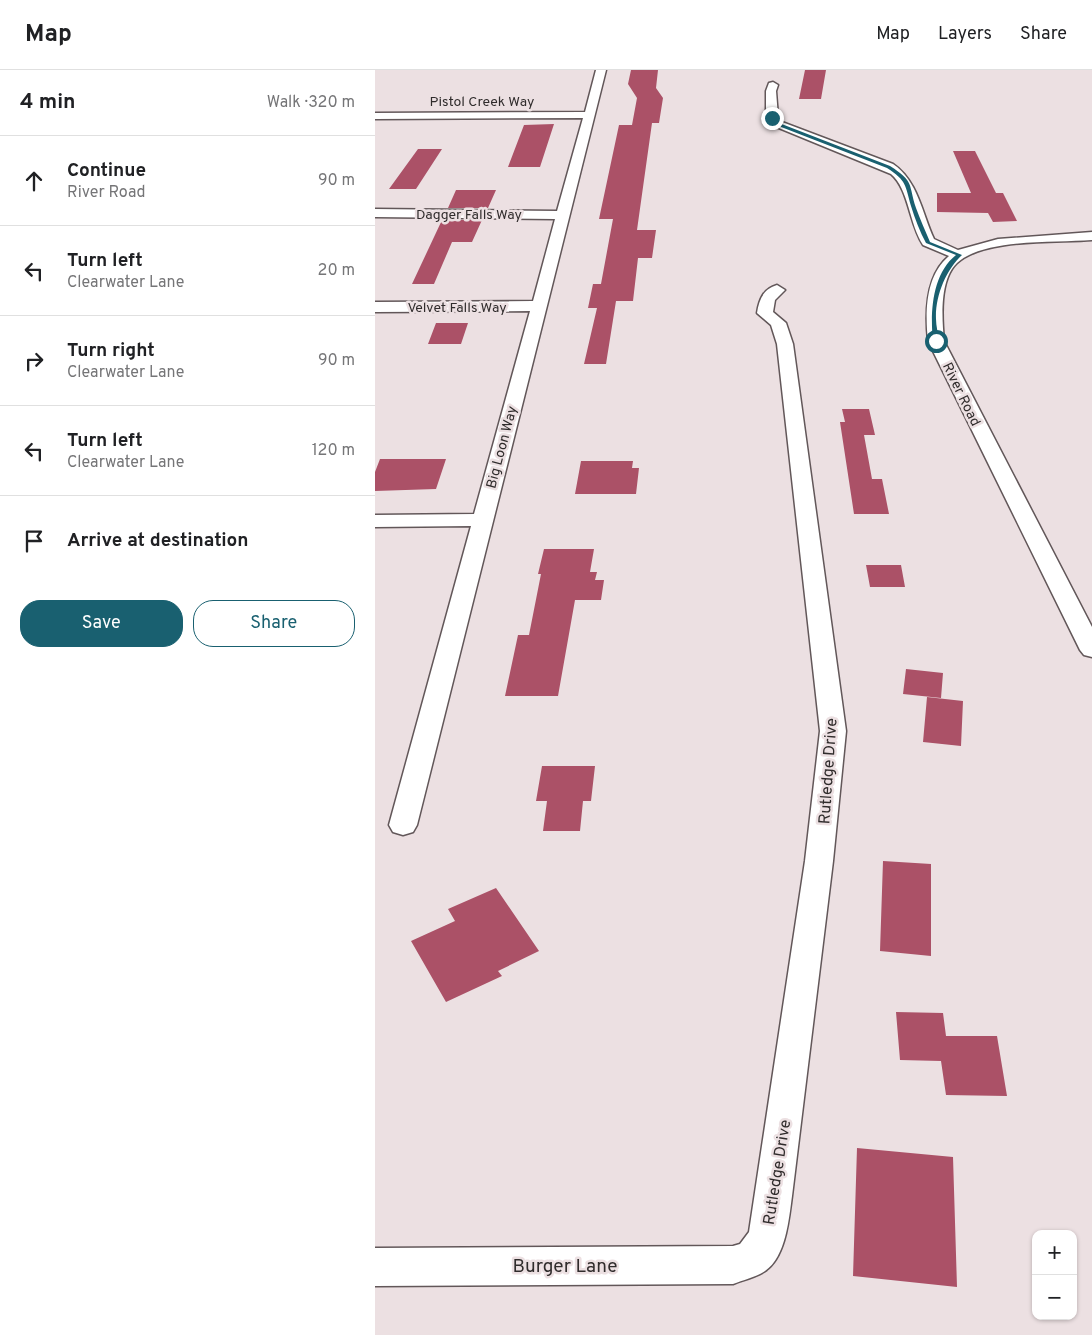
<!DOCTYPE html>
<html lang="en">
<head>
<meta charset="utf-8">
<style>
	:root { --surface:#fff; --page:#f6f6f6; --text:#202124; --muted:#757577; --line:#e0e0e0; --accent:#196070 }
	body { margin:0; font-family:Overpass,sans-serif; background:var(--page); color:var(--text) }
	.controls { position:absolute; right:15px; bottom:15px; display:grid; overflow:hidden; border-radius:10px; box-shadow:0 1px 4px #0004 }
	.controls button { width:45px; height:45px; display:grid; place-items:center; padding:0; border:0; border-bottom:1px solid var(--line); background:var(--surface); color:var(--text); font:25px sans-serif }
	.stop { position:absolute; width:15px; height:15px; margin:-11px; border:4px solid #196070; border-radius:50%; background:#fff }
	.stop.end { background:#196070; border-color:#fff; box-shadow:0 1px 5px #0008 }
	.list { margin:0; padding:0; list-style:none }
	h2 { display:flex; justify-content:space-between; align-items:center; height:65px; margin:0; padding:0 20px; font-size:21px }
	h2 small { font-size:16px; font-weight:400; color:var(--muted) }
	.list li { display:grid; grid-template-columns:32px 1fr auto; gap:15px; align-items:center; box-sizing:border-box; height:90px; padding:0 20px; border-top:1px solid var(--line) }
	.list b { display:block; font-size:19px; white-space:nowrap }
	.list p { margin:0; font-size:16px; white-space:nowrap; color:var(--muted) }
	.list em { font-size:16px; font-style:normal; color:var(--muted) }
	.actions { display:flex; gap:10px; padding:15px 20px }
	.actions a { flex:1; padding:11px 0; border:1px solid var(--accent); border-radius:20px; text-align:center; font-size:18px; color:var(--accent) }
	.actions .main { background:var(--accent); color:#fff }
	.icon { flex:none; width:28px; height:28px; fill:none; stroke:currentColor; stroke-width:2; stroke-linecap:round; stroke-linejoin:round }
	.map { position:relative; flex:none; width:717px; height:1265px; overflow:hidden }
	header { display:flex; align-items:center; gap:30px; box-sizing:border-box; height:70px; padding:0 25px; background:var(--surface); border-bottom:1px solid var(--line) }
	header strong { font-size:24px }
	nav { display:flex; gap:28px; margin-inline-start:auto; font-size:18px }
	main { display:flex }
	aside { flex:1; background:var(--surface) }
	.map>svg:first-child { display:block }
	.building { fill:#ab5167 }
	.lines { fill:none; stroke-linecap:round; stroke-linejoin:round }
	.minor-casing { stroke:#625759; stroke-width:3 }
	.minor { fill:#fff; fill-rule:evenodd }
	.route { fill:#196070 }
	.labels { text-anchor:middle; stroke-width:5; stroke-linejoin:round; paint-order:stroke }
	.far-street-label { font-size:14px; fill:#302c2c; stroke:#ece0e2 }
	.street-label { font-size:16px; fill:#302c2c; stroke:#ece0e2 }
	.near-street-label { font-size:19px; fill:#302c2c; stroke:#ece0e2 }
</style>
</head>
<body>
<header>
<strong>Map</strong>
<nav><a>Map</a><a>Layers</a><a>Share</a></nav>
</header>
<main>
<aside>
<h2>4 min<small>Walk · 320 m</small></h2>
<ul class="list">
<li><svg class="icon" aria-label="ahead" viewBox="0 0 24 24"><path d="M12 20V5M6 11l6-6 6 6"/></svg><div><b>Continue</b><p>River Road</p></div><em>90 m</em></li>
<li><svg class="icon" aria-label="left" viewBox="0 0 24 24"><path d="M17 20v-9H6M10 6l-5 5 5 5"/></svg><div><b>Turn left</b><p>Clearwater Lane</p></div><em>20 m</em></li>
<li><svg class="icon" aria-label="right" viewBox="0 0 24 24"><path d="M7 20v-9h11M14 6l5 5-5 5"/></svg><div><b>Turn right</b><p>Clearwater Lane</p></div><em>90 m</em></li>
<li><svg class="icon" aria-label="left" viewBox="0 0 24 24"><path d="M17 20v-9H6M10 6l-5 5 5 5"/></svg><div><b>Turn left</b><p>Clearwater Lane</p></div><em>120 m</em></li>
<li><svg class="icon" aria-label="arrive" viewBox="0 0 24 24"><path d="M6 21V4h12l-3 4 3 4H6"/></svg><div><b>Arrive at destination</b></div></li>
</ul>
<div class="actions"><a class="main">Save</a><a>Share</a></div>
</aside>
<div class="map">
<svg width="717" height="1265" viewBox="0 0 717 1265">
	<rect width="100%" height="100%" fill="#ece0e2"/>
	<path class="building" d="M 256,0 L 283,0 L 281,18 L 288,28 L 284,53 L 277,53 L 262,160 L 281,160 L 277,188 L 263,188 L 258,231 L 241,231 L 231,294 L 209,294 L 222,238 L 213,238 L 218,214 L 226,214 L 238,149 L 224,149 L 244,55 L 257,55 L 262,28 L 253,14 Z
		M 430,0 L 451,0 L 446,29 L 424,29 Z
		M 179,54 L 165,97 L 133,97 L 149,55 Z
		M 43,79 L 67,79 L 41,119 L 14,119 Z
		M 578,81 L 600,81 L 621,123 L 628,123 L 642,151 L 618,152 L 613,143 L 562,142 L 562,123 L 596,123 Z
		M 81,120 L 121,120 L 113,138 L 73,138 Z
		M 67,150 L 107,150 L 97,172 L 77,172 L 59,214 L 37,214 Z
		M 61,253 L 93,253 L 86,274 L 53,274 Z
		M 467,339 L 494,339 L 500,365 L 489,365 L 497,409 L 507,409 L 514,444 L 479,444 L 465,352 L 470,352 Z
		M 5,389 L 71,389 L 61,419 L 0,421 L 0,402 Z
		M 206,391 L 258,391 L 257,398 L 264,398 L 261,424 L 200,424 Z
		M 169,479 L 219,479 L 215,502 L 222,502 L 220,510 L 229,510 L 226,530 L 200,530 L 183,626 L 130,626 L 143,565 L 154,565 L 166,504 L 163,504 Z
		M 491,495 L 526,495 L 530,517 L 495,517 Z
		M 531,599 L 568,603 L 566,628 L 528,624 Z
		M 552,627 L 588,631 L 586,676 L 548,672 Z
		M 167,696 L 220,696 L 216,731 L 208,731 L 205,761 L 168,761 L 172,731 L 161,731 Z
		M 508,791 L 556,794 L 556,886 L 505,881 Z
		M 121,818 L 164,881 L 123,901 L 127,906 L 71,932 L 36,871 L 80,851 L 73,839 Z
		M 521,942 L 568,943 L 571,966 L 622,966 L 632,1026 L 571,1025 L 566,991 L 525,990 Z
		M 482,1078 L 578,1087 L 582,1217 L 478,1206 Z"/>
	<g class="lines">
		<g class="minor-casing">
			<path id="minor" d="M 221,0 L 231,0 L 42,755 L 38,762 L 28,765 L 18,762 L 14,755 L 96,456 L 0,457 L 0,445 L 99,444 L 155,241 L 0,242 L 0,232 L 158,231 L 180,149 L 0,147 L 0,139 L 182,141 L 208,48 L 0,49 L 0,43 L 210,42 Z
				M 398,12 L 403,15 L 401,21 L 403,47 L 407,52 L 518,94 C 543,111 547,143 559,169 L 583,180 L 623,169 L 717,162 L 717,170 C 681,173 609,168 582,193 C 564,210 567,249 569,271 L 717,557 L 717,587 L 709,585 L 705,580 L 553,271 C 550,243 550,206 574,186 L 548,175 C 534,154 534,119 516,104 L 399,56 L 391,48 L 391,21 L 394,13 Z
				M 402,215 L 410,220 L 400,230 L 398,242 L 411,253 L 418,274 L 471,661 L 458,791 L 417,1126 C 414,1148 411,1187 390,1201 C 381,1207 368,1210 358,1214 L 0,1216 L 0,1178 L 358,1176 L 365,1174 L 374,1162 L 430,791 L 445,661 L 402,274 L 396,255 L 382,243 C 384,230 388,219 402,215 Z"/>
		</g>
		<use href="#minor" class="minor"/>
	</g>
	<path class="route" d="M 396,48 L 404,53 L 515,96 C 540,112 533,114 541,138 C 545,149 550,160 555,172 L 587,185 C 571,200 560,226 561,249 C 561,257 564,265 563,272 L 558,271 C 555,243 557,204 581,185 L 551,173 C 545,162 540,149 536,136 C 530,115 532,111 512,98 L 401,55 Z"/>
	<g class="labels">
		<g class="far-street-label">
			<text x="107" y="36">Pistol Creek Way</text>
			<text x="94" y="149">Dagger Falls Way</text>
			<text x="82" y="242">Velvet Falls Way</text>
			<text transform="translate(587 324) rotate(64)" y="5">River Road</text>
			<text transform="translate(126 377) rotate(-75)" y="5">Big Loon Way</text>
		</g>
		<g class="street-label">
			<text transform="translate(452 701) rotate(-86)" y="6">Rutledge Drive</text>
			<text transform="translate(401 1102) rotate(-81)" y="6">Rutledge Drive</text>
		</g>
		<g class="near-street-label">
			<text x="190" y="1202">Burger Lane</text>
		</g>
	</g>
</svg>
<div class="controls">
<button>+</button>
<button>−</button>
</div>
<div class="stop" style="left:561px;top:271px"></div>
<div class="stop end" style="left:397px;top:48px"></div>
</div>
</main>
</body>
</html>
